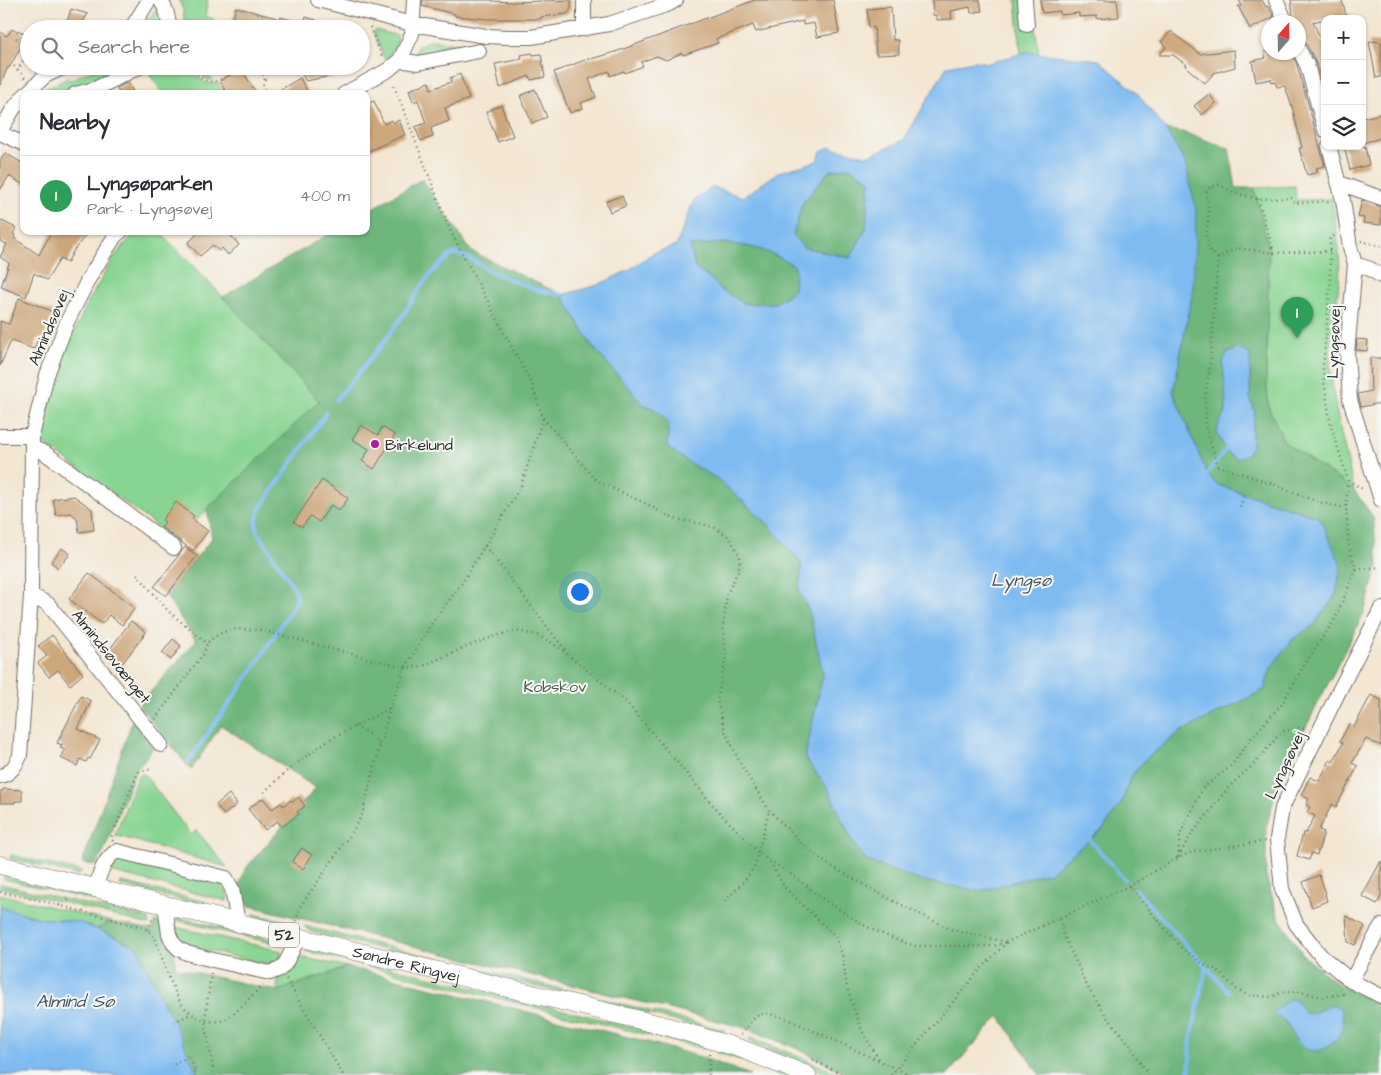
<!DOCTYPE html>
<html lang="en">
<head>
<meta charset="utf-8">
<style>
	:root { --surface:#fff; --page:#f2f2f3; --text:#2b2b33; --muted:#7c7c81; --line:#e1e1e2; --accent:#b5179e }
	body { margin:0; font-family:"Architects Daughter",sans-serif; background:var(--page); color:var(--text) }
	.controls { position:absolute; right:15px; top:15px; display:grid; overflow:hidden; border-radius:10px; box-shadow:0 1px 4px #0004 }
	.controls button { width:45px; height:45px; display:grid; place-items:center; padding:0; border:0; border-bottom:1px solid var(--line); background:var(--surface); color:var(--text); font:25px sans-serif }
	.compass { position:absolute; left:1261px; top:15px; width:45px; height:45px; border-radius:50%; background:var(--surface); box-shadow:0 1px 4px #0004; rotate:20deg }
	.you { position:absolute; left:579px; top:591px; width:18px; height:18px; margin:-12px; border:4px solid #fff; border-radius:50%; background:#1a73e8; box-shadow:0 0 0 8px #1a73e833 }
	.badge { display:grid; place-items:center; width:32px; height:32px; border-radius:50%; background:var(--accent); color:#fff; font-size:16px; font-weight:700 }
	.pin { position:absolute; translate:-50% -41px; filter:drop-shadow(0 1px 2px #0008) }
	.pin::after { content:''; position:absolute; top:26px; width:18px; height:15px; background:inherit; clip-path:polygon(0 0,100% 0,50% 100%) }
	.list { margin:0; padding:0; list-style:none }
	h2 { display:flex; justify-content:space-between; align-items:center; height:65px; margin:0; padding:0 20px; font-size:21px }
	h2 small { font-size:16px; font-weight:400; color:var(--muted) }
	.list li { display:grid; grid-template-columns:32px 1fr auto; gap:15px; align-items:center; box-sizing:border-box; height:80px; padding:0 20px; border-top:1px solid var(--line) }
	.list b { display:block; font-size:19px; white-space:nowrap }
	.list p { margin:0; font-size:16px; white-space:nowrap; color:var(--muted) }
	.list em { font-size:16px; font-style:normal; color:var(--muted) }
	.icon { flex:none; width:28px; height:28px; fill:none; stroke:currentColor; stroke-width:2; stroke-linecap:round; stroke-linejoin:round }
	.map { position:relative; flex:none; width:1381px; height:1075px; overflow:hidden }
	.search { position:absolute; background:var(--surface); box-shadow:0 1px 4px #0004; left:20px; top:20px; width:350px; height:55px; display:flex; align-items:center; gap:12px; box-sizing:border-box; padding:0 18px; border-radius:28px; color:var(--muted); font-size:19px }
	.panel { position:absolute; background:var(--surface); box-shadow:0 1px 4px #0004; left:20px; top:90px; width:350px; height:145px; border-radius:10px }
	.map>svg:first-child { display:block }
	.green { fill:#88d492; stroke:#5a805e }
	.forest { fill:#6eb67c; stroke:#4c7054; fill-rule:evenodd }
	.water { fill:#7fbbf1; stroke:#55738e; fill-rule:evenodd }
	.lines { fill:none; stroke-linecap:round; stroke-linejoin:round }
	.stream { stroke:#7fbbf1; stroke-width:4 }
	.building { fill:#cda67a }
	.minor-casing { stroke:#716c65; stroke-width:16 }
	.major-casing { stroke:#716c65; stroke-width:19 }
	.path { stroke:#716c65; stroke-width:2.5; stroke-dasharray:1 4; stroke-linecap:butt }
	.minor { stroke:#fff; stroke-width:14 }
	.major { stroke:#fff; stroke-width:18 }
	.poi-dot { fill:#b5179e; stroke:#f6f6f2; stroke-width:2 }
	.labels { text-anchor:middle; stroke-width:4; stroke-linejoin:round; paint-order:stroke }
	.shield { fill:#f6f6f2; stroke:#686867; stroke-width:1 }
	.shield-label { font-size:15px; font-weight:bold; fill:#2b2b2b }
	.street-label { font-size:16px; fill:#2b2b2b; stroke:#f6f6f2 }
	.poi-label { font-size:16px; fill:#2b2b2b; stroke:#f6f6f2; text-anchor:start }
	.park-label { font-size:16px; fill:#475e4a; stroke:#f6f6f2 }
	.water-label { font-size:18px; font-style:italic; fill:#445666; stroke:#f6f6f2 }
</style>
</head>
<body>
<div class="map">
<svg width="1381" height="1075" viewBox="0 0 1381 1075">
	<rect width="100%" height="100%" fill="#f6f6f2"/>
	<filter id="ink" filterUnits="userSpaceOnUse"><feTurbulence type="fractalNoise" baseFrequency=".02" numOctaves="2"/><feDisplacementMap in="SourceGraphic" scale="10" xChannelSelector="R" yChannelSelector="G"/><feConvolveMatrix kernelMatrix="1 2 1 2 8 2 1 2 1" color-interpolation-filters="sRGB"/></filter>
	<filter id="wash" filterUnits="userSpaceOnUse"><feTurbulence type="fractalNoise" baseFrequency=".0096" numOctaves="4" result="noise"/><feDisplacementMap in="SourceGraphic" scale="20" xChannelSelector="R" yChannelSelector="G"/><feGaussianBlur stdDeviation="1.12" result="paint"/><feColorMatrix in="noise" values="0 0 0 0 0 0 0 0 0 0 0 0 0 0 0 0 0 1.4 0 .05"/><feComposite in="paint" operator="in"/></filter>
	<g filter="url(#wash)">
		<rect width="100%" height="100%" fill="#f3e6d2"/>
		<path class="green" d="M 179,0 L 208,0 L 205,16 L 213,19 L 210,29 L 185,29 L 183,10 Z
			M 1016,0 L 1031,0 L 1039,54 L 1026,52 L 1021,54 Z
			M 157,6 L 162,13 L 164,29 L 143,29 Z
			M 376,30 L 398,36 L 396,48 L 385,60 L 373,32 Z
			M 430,40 L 468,44 L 470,46 L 414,55 L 418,46 Z
			M 101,66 L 109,66 L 111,73 C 93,83 66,97 45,89 L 68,78 L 70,80 Z
			M 153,66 C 181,66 184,66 206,83 L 218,83 L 225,94 L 163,94 L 147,70 Z
			M 191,66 L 204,66 L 205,71 L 213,80 L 206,79 Z
			M 1295,186 L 1296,200 L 1332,199 C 1335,226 1342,255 1339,283 C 1337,308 1329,333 1330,359 C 1332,402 1345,448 1354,490 L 1353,492 L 1280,443 L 1266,412 L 1254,188 Z
			M 136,231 L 159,231 L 223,297 L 320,401 L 176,540 L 39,440 L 58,368 L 87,304 L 114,257 Z
			M 144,774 L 191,835 L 196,830 L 227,867 L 115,835 L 138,775 Z
			M 11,855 L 82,872 L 77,875 L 10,859 Z
			M 123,860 L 219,884 C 226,890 228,893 227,901 L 106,871 Z
			M 5,874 L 151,910 L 158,916 L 4,879 Z
			M 121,882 L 206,902 L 205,906 L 120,885 Z
			M 0,884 L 149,919 L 149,925 L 58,901 L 0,888 Z
			M 0,894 L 111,922 L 97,929 L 79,922 L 39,918 L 0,907 Z
			M 253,914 L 286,921 L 283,924 C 272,923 261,921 253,914 Z
			M 180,918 L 282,942 L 284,946 L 176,920 Z
			M 304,926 L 384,946 L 383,949 L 311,932 Z
			M 175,927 L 282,951 C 280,961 275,964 265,964 L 185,945 L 180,941 Z
			M 387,946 L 473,967 L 471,971 L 386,950 Z
			M 311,948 L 681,1039 L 701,1045 L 705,1049 L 305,951 Z
			M 295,956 L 348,967 L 277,991 L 278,978 L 284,979 Z
			M 474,968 L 562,989 L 561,992 L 474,972 Z
			M 565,990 L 650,1011 L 650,1015 L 563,994 Z
			M 653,1012 L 724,1030 L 723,1034 L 652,1015 Z
			M 750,1038 L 808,1060 L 806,1064 L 754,1043 L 749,1040 Z
			M 719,1050 L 733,1054 L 791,1075 L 779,1075 L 746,1061 L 717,1053 Z
			M 809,1061 L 836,1073 L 839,1075 L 828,1075 L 808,1065 Z"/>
		<path class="forest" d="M 1165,129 L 1182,132 L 1229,148 L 1236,188 L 1254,188 L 1269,249 L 1266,378 L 1269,409 L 1285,443 L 1354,490 L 1373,517 L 1378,565 L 1364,613 L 1279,780 L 1266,828 L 1266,876 L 1279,918 L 1304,956 L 1339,985 L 1381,1006 L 1381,1075 L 1040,1075 L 999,1016 L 947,1075 L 849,1075 L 796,1048 L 742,1027 L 242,904 L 239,885 L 247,867 L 316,788 L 221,725 L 191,770 L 139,705 L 196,641 L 166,596 L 212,538 L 207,509 L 319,401 L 223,297 L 334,231 L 366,231 L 366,212 L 422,179 L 471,251 L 562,295 L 593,347 L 643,404 L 658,411 L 669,423 L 688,462 L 719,480 L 768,524 L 802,564 L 799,590 L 810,614 L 823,674 L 805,758 L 827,787 L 852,841 L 1050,872 L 1103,829 L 1122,802 L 1131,776 L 1148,757 L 1180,732 L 1264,690 L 1272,666 L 1293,639 L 1314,625 L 1336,594 L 1341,566 L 1320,518 L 1218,485 L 1208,476 L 1173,392 L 1193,290 L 1185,162 ZM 1249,354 L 1250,398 L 1255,412 L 1252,431 L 1252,446 L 1226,452 L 1217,432 L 1219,423 L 1226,413 L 1225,377 ZM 1287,1001 L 1307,1014 L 1314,1013 L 1333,1004 L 1341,1009 L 1343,1022 L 1327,1047 L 1316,1050 L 1290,1030 L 1285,1022 L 1273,1014 Z
			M 849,167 L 870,180 L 866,229 L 850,258 L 803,247 L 793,235 L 802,204 L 829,171 Z
			M 723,243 C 754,246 768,250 795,266 L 794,290 L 776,303 L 746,304 L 721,290 L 713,281 L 695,268 L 690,246 Z
			M 133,719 L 154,746 L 134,774 L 103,853 L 96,865 L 82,863 Z
			M 155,921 L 163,924 L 174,951 L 176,968 L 277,991 L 348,967 L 640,1040 L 701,1057 L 750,1075 L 198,1075 L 149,975 L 137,947 L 97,929 L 111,922 L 152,930 Z"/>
		<path class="water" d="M 1026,52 L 1099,60 L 1137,93 L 1165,129 L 1185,162 L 1196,209 L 1193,290 L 1173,392 L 1208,476 L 1218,485 L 1320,518 L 1341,565 L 1336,594 L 1314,625 L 1293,639 L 1272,666 L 1264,690 L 1180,732 L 1148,757 L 1131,776 L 1122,802 L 1103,829 L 1050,872 L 980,891 L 918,880 L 867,861 L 852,841 L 827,787 L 805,758 L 823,674 L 810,614 L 799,590 L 802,564 L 768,524 L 719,480 L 688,462 L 667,447 L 669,423 L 658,411 L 643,404 L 593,347 L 562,295 L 598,285 L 629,270 L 653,253 L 676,246 L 694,200 L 713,187 L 743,197 L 779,172 L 818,161 L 821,151 L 830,147 L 868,156 L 904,140 L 947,66 L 974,61 L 989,63 ZM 849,167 L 870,180 L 866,229 L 850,258 L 803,247 L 793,235 L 802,204 L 829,171 ZM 723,243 C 754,246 768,250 795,266 L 794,290 L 776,303 L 746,304 L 721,290 L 713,281 L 695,268 L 690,246 Z
			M 1238,349 L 1250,354 L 1250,398 L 1255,412 L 1252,431 L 1252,446 L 1247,454 L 1236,459 L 1226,452 L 1217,432 L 1219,423 L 1226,413 L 1226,402 L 1223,362 L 1227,353 Z
			M 0,907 L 39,918 L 79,922 L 97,929 L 137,947 L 149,975 L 174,1022 L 198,1075 L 0,1075 Z
			M 1291,999 L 1296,1000 L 1304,1012 L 1307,1014 L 1314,1013 L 1333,1004 L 1341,1009 C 1342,1015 1344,1022 1342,1029 C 1337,1043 1319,1057 1304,1048 C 1294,1042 1292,1031 1286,1022 C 1282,1018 1276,1018 1273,1014 L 1283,1004 Z"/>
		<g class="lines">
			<path class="stream" d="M 336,400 C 357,375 378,351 397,324 C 416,298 425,271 455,253 L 471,259 L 493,273 L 537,290 L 562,295
				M 1207,474 L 1225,450
				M 188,762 L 256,665 L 297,600 L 295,590 L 257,531 L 256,521 L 261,507 L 326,413
				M 1090,840 L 1124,879
				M 1135,889 L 1229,992
				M 1189,1075 L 1191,1037 L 1206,968"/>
		</g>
		<g id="blocks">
			<path class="building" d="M 423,0 L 492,0 L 492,1 L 513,2 L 571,0 L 571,9 L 567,14 L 541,17 L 541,19 L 487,19 L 455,16 L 455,14 L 422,6 Z
				M 755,0 L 833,0 L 839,33 L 817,37 L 814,23 L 803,25 L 803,21 L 756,32 L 753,25 L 716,39 L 718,43 L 683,55 L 682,53 L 666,60 L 657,56 L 641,62 L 643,66 L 625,73 L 624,71 L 610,76 L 609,71 L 589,79 L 596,97 L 581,103 L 583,108 L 570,113 L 554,72 L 590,58 L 591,59 L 618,51 Z
				M 932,0 L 980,0 L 982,11 L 971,13 L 970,7 L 951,11 L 952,19 L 937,20 L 937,16 L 933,15 Z
				M 1040,0 L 1117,0 L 1119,17 L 1097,19 L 1097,16 L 1079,17 L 1079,13 L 1060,15 L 1060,11 L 1042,13 Z
				M 1239,0 L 1262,0 L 1266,7 L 1268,6 L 1274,17 L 1250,29 L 1238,6 L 1242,6 Z
				M 1291,0 L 1342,0 L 1347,19 L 1325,19 L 1313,22 L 1322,42 L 1325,41 L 1325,90 L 1315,61 L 1298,27 L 1298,22 L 1296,22 L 1293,15 Z
				M 236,7 L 280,19 L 281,17 L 304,24 L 306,17 L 316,20 L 313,29 L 267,29 L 253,25 L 252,29 L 230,29 Z
				M 891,7 L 893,40 L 898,40 L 899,54 L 876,55 L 874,27 L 869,28 L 867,9 Z
				M 71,9 L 88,14 L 83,21 L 94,29 L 61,29 L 68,19 Z
				M 12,29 L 17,32 L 18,30 L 27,36 L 9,68 L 8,67 L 0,85 L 0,32 L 7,36 Z
				M 1171,31 L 1200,54 L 1234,50 L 1235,67 L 1214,73 L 1205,83 L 1186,67 L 1187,65 L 1173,55 L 1159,55 L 1166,47 L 1161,42 Z
				M 1369,41 L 1381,42 L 1381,77 L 1376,78 Z
				M 1264,52 L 1290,52 L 1296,62 L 1307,100 L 1325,166 L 1316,168 L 1318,172 L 1307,175 L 1299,148 L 1302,148 L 1293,110 L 1285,86 L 1277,87 L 1275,82 L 1272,83 L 1271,79 L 1256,82 L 1252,61 L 1266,58 Z
				M 532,53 L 533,55 L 541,54 L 545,77 L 531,80 L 529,76 L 500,88 L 495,64 L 522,59 L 521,55 Z
				M 297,66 L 356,66 L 356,71 L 306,81 Z
				M 241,68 L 250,83 L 257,94 L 227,94 L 220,81 Z
				M 460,74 L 469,99 L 445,108 L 449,121 L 431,128 L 433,137 L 421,141 L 415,127 L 426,123 L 418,100 L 413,102 L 409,90 L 429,82 L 431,89 L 451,82 L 450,78 Z
				M 300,78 L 309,94 L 273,94 Z
				M 128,82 L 134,94 L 120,94 L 117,88 Z
				M 535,89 L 547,117 L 532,123 L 520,96 Z
				M 1209,94 L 1216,103 L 1202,115 L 1194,106 Z
				M 374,101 L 384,124 L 392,120 L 394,123 L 399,120 L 405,135 L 366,152 L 366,104 Z
				M 501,105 L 513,136 L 498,142 L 486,112 Z
				M 1381,114 L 1381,138 L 1362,143 L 1362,118 Z
				M 1344,146 L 1365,146 L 1369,165 L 1350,170 Z
				M 5,153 L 24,164 L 24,185 L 9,176 L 0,190 L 0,161 Z
				M 622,196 L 626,206 L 610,212 L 606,201 Z
				M 1362,200 L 1381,207 L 1381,225 L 1363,223 L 1364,218 L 1358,217 Z
				M 0,220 L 16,228 L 13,234 L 15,235 L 14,238 L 39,255 L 52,231 L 89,231 L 74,250 L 67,263 L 60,259 L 47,280 L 34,273 L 26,297 L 1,287 L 9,263 L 0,257 L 7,244 L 0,241 Z
				M 200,231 L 227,231 L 239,245 L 228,255 L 222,248 L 219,251 L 213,245 L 200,256 L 188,243 Z
				M 19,298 L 54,312 L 43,339 L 38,338 L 34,349 L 11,341 L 0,366 L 0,321 L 9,324 Z
				M 1357,339 L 1368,340 L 1367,351 L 1356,350 Z
				M 1370,358 L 1381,358 L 1381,403 L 1361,407 L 1358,394 L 1371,391 Z
				M 361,425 L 378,435 L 382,427 L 395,435 L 374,469 L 362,461 L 369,449 L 352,439 Z
				M 322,480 L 348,498 L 339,511 L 331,505 L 319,522 L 310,516 L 302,527 L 294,522 Z
				M 74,496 L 92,509 L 94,530 L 79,532 L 77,518 L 71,513 L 56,515 L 53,499 Z
				M 176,502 L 194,516 L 192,519 L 208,531 L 193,551 L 161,527 L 165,522 L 162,520 Z
				M 185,547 L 197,556 L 166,596 L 154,587 Z
				M 62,548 L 70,554 L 58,568 L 51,562 Z
				M 89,573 L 135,608 L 122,625 L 109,615 L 102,624 L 69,599 Z
				M 131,621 L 146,632 L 122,664 L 107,653 Z
				M 52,635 L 83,674 L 70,685 L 58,670 L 49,677 L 38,663 L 47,656 L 38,646 Z
				M 173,639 L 181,646 L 171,660 L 162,653 Z
				M 1371,695 L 1381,700 L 1381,746 L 1366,739 L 1352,763 L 1358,766 L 1336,807 L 1332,804 L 1319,830 L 1324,832 L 1317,855 L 1312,853 L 1309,860 L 1297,856 L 1303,833 L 1306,833 L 1315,816 L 1307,812 L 1310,807 L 1306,805 L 1309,799 L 1301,795 L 1310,777 L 1319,781 L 1330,760 L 1333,762 L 1343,743 L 1340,741 L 1349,724 L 1354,727 Z
				M 81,696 L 91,701 L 78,729 L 100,740 L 90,759 L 88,758 L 86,762 L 80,759 L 77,766 L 61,758 L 65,750 L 60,748 L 62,745 L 57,743 Z
				M 3,789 L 22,790 L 22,801 L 15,801 L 15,803 L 0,803 L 0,791 L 3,791 Z
				M 229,794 L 237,804 L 224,815 L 216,805 Z
				M 298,797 L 305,806 L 297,812 L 299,814 L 282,827 L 277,821 L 265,830 L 248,809 L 263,798 L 272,809 L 281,803 L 283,806 L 291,800 L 293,802 Z
				M 302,848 L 312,855 L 303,869 L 292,862 Z
				M 1381,861 L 1381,897 L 1377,904 L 1362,896 Z
				M 1319,875 L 1326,893 L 1325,894 L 1327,901 L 1312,907 L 1303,882 Z
				M 1346,916 L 1365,926 L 1355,945 L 1348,942 Z"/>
		</g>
	</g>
	<g filter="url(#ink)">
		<use href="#blocks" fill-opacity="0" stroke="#716c65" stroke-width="1"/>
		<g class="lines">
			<g class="minor-casing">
				<path id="minor" d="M 160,0 C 167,9 169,18 169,29
					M 318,0 L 412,24 L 486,36 L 508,37 L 531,37 L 609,24 L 669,4 L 676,0
					M 584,0 L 584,29
					M 1025,0 L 1027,25
					M 1276,0 L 1286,22
					M 131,29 L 149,0
					M 1298,48 L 1307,65 L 1325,130
					M 400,60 L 418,63 L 479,51
					M 26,94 L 45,76 L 66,66
					M 75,94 L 95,89 L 141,66
					M 344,94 L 388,70 L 400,60 L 412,34 L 414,0
					M 0,131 L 14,108 L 24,96
					M 0,133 L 24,144
					M 1329,146 L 1343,200 L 1350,247 L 1355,264 L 1347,353 L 1350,400 L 1381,500
					M 1339,183 L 1381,198
					M 1355,264 L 1370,269 L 1381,276
					M 0,436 L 32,436
					M 32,447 L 45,453 L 174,548
					M 31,595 L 48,604 L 161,745
					M 1381,609 L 1337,695 L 1282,808 L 1277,839 L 1282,889 L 1296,924 L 1321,956 L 1351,981 L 1381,996
					M 0,776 C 11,774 15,766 20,756 L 31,595 L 32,436 L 47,375 L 67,322 L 89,278 L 115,236 L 121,231
					M 95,889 C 100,874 103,859 117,851 L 226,878 L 232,889 L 238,923
					M 165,905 L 169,934 L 173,943 L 179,949 L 187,953 L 213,960 L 270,973 L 280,969 L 285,964 L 298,939
					M 1351,981 L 1381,926"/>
			</g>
			<g class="major-casing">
				<g id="major">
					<path id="s1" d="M 0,865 L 669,1027 L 742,1049 L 807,1075"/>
				</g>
			</g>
			<path class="path" d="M 370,27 L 383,59
				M 16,38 L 27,46 L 28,51 L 18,70
				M 14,66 L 25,78
				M 185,66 C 194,70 198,77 205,80 C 217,86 233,72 242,66
				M 243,66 L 247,73 L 259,67 L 265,78 L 263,85 L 268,94
				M 1258,199 L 1274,253
				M 1361,241 L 1381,246
				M 1330,251 L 1274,253 L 1237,248 L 1218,258 L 1210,366 L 1205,398 L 1206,428 L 1218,466 L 1270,483 L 1318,502 L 1346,508
				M 1218,258 C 1201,247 1208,227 1209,209 C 1209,203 1206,199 1206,193 L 1210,187 L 1219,185 L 1235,193 L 1258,199 L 1292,198 L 1294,203 L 1330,201
				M 543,418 L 595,479 L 605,485 L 647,504 L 664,514 L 680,520 L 699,523 L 715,528 L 729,537 L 740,556 L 739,569 L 727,594 L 723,627 L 726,653 L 724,668 L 717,700 L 725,731 L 741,765 L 769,810 L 799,841 L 826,863 L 880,894 L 950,929 L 1006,942
				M 1348,480 L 1364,490
				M 1240,507 L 1245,493
				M 485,546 L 565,650
				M 1356,569 L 1381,567
				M 137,574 L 168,611 L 207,643 C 226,626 237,629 261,630 L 405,668 L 423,666 L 466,647 L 495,636 L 516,631 L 537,635 L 551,642 L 567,654 L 626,702 L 719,812 L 759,853 L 795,877 L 827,902 L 867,927 L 894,939 L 915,946 L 993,946 L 1007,942
				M 155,719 L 204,653 L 207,643
				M 355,726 L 372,736 L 380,746
				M 264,792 L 288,770 L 327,741 L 390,708
				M 113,841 L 111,838 L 137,775 L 139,772 L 152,769
				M 1178,857 L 1189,838 L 1228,788 L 1255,763 L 1281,732 L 1298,728 L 1308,729
				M 1178,858 L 1180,835 L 1203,788 L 1231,766 L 1252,737 L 1282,704 L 1303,667 L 1335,619 L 1356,569 L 1349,548 L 1346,508 L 1348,480 L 1331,426 L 1324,382 L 1323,368 L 1330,284 L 1330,239 L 1336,234
				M 770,862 L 785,888 L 835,936 L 842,954 L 847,988 L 852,1003 L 862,1031 L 880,1061
				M 1129,886 L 1181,947 L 1204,965 L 1217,970 L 1236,989 L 1247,995 L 1271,997 L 1283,992 L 1302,992 L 1321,997 L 1343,994 L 1344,991
				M 0,892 L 35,899 L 141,927 L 148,930 L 155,938 C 162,957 170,983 179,1000 C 188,1015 208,1027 226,1019 C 235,1015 254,993 263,985
				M 725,901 L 745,880 L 755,865 L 769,810
				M 59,905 L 71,898
				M 1059,919 L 1065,938 L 1088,988 L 1107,1017 L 1130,1045 L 1148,1075
				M 296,921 L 300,907 L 352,832 L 362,815 L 390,708 L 405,668 L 432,623 L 462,583 L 521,486 L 543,418 L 532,385 L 450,230 L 393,83
				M 148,930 L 152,917
				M 211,973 L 205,1021 L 214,1075
				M 286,979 L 343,1075
				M 174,1022 L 191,1014
				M 741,1035 C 758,1010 761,1010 790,1020 L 910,1075
				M 709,1054 L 709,1075
				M 813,1060 L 843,1075
				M 174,1064 L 189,1056 L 196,1071 L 190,1075
				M 891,1075 L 978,972 L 1007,942 L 1129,886 L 1178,858 L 1192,852 L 1265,841"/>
			<use href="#minor" class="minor"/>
			<use href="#major" class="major"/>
		</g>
	</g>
	<circle class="poi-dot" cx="375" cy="444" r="5"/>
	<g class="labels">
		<rect class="shield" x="269" y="922.5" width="30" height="25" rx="4"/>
		<g class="shield-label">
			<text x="284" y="940">52</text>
		</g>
		<g class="street-label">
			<text transform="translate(48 327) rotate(-67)" y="6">Almindsøvej</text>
			<text transform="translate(1333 342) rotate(-88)" y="6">Lyngsøvej</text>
			<text transform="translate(112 656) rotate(51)" y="6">Almindsøvænget</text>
			<text transform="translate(1284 765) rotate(-65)" y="6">Lyngsøvej</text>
			<text dy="6" stroke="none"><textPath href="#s1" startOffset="418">Søndre Ringvej</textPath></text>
		</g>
		<g class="poi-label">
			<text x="385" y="450">Birkelund</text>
		</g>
		<g class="park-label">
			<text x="555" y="692">Kobskov</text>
		</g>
		<g class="water-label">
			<text x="1021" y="586">Lyngsø</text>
			<text x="75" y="1007">Almind Sø</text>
		</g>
	</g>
</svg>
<div class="controls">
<button>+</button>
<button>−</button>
<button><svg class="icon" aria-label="layers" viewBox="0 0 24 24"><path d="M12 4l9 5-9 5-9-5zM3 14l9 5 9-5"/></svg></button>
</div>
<svg class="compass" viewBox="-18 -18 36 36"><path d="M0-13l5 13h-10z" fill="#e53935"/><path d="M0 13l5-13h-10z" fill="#7c7c81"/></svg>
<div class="you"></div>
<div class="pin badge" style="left:1297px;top:338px;background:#2e9e5b">1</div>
<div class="search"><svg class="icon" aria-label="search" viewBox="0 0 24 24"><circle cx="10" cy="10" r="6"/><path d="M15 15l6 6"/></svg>Search here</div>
<section class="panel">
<h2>Nearby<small></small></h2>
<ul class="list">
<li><span class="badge" style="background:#2e9e5b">1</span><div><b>Lyngsøparken</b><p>Park · Lyngsøvej</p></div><em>400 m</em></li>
</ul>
</section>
</div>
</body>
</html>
